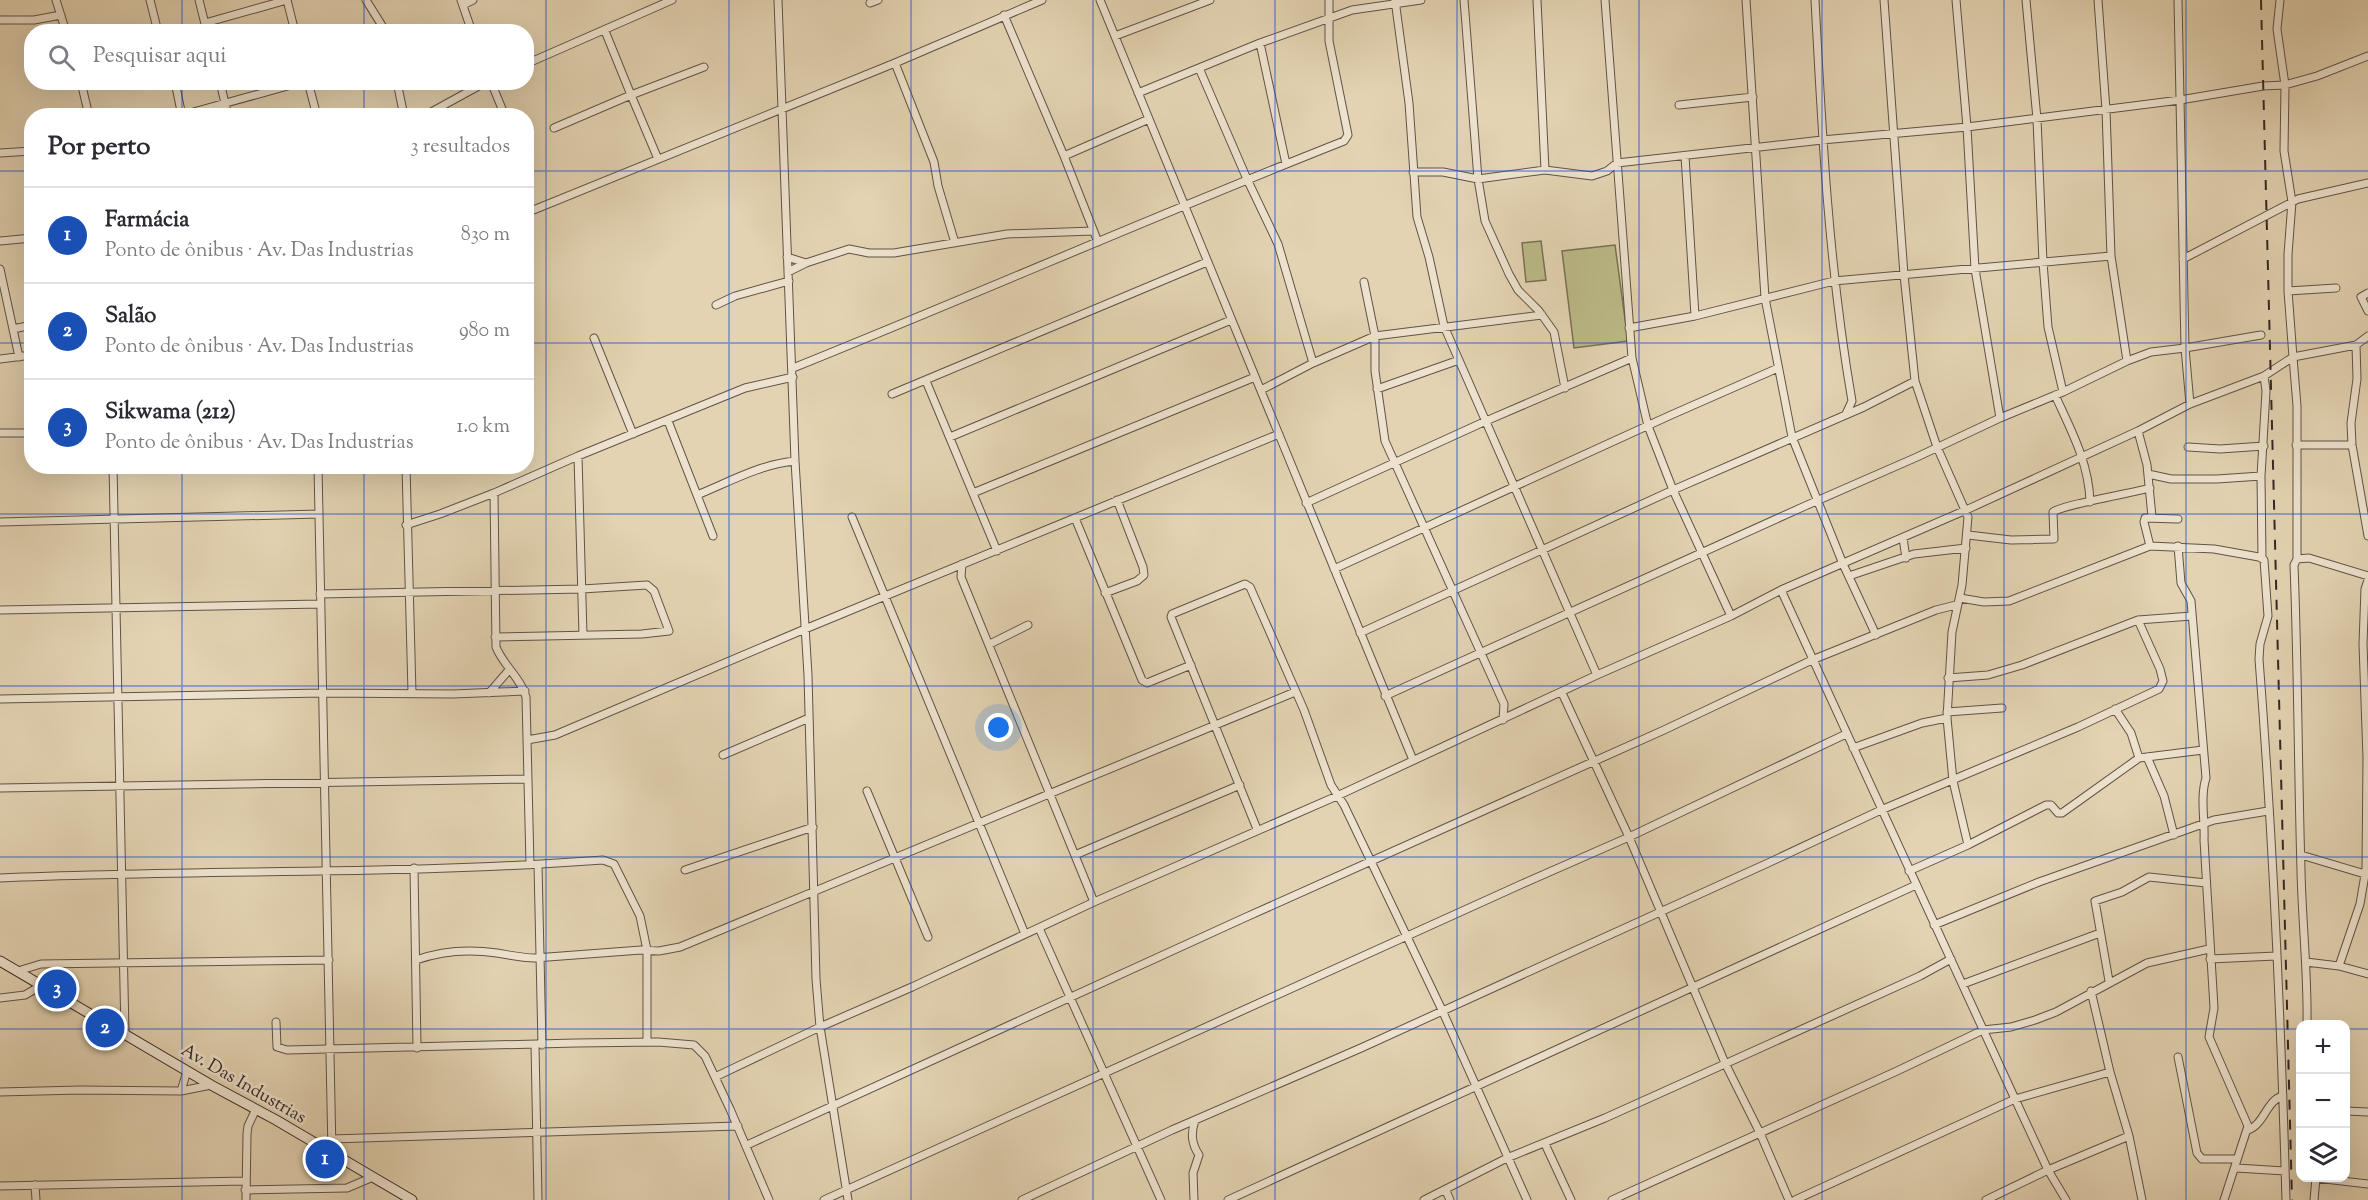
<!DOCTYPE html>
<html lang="pt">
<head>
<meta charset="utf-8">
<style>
	:root { --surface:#fff; --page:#f2f2f3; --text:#2b2b33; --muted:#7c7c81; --line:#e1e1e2; --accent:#db2777 }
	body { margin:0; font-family:"Sorts Mill Goudy",serif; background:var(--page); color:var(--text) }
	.controls { position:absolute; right:18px; bottom:18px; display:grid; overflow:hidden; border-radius:12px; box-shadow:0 6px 24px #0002 }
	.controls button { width:54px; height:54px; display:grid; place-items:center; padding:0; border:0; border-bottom:2px solid var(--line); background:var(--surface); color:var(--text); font:30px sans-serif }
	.you { position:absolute; left:999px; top:728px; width:21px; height:21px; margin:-15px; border:4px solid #fff; border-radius:50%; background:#1a73e8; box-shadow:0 0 0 9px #1a73e833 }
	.badge { display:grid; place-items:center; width:39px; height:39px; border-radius:50%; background:var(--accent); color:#fff; font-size:20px; font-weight:700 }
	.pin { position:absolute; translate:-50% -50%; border:3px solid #fff; box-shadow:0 2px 6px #0006 }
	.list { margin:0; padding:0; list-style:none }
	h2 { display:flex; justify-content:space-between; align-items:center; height:78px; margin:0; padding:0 24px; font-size:26px }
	h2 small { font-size:20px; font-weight:400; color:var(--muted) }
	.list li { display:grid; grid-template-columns:39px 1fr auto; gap:18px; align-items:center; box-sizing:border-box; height:96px; padding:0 24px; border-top:2px solid var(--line) }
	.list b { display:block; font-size:22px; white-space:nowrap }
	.list p { margin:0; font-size:20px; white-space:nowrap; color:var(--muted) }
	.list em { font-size:20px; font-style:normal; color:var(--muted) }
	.icon { flex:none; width:33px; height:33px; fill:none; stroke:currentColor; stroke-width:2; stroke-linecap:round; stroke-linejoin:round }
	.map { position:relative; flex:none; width:2368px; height:1200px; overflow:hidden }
	.search { position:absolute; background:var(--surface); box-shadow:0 6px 24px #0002; left:24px; top:24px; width:510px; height:66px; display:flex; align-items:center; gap:15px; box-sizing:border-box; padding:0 21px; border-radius:24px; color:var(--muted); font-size:22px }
	.panel { position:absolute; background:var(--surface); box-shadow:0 6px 24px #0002; left:24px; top:108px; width:510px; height:366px; border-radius:24px }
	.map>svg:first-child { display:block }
	.pitch { fill:#bbba87; stroke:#787156; stroke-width:1.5 }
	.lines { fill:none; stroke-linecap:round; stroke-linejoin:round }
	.minor-casing { stroke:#605348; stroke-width:9 }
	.secondary-casing { stroke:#352824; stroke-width:11 }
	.minor { stroke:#ede2cd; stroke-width:7 }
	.secondary { stroke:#ede2cd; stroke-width:9 }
	.rail { stroke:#352824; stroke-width:2; stroke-dasharray:10 10; stroke-linecap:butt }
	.grid { fill:none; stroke:#1d4ed8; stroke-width:1.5; stroke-opacity:0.55 }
	.labels { text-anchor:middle; stroke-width:5; stroke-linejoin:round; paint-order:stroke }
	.street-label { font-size:18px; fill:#352824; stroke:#ede2cd }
</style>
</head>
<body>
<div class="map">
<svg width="2368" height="1200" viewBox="0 0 2368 1200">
	<rect width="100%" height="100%" fill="#e3d3b2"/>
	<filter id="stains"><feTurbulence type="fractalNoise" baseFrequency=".00333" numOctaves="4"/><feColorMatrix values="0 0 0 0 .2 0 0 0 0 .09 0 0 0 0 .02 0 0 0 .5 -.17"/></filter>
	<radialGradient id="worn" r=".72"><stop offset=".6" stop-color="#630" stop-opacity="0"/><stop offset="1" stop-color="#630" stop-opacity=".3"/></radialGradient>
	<path class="pitch" d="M 1541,241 L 1546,280 L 1526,282 L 1522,243 Z
		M 1615,245 L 1628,341 L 1574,348 L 1562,251 Z"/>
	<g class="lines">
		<g class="minor-casing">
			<path id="minor" d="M 56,0 L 66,32
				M 150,0 L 158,32
				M 199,0 L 207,32
				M 287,0 L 295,32
				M 366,0 L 386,32
				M 461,0 L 472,32
				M 778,0 L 795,461 L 808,675 L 816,979 L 820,1027 L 848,1200
				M 1100,0 L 1413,760
				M 1395,0 L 1409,103 L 1417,217 L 1429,257 L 1444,326 L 1597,675
				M 1464,0 L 1478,179 L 1485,221 L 1509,274 L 1518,290 L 1539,311 L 1554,332 L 1565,388
				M 1537,0 L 1545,170
				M 1605,0 L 1632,358 L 1648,426 L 1673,490 L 1731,616
				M 1746,0 L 1765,298 L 1792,437 L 1843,564 L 1876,635
				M 1815,0 C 1822,134 1829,269 1852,401 L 1846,414
				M 1884,0 L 1904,275 L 1915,381 L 1937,447 L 1968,517 L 1962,585 L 1952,632 L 1947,718 L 1953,781 L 1968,845
				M 1956,0 L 1967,127 L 1975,269 L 2000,418
				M 2026,0 L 2037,119 L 2043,262 L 2048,327 L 2063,392
				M 2098,0 L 2106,110 L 2111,256 L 2127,361
				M 2178,0 L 2185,348 L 2190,404
				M 870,3 L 878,0
				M 463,5 L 473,0
				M 1004,15 L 1064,156 L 1098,242
				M 0,20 L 34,20 L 61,15
				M 205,23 L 287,0
				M 605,31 L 631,95 L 704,67
				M 1115,36 L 1210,0
				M 1260,43 L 1286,164
				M 895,63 L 934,162 L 938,186 L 955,243
				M 526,64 L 672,0
				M 1199,68 L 1247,179 L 1278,244 L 1313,363
				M 81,82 L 89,116
				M 175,82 L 182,116
				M 220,82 L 228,116
				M 308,82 L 317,116
				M 397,82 L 404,116
				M 491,82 L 505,116
				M 1138,93 L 1260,43 L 1352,10 L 1421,0
				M 1679,105 L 1753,97
				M 179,116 L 302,82
				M 424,116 L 486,82
				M 554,128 L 631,95 L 658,159
				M 0,153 L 32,151
				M 1064,156 L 1149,119
				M 1685,156 L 1695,316
				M 1413,172 L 1443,172 L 1478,179 L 1545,170 L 1592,176 L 1607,171 L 1617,163 L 1822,140 L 1967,127 L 2180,100 L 2263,86 L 2285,85 L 2317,76 L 2368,56
				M 526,213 L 895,63 L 1042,0
				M 0,241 L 32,238
				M 787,257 L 806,263 L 849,249 L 869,253 L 894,253 L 1007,234 L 1093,231
				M 2183,259 L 2298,199 L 2368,183
				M 0,269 L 19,357
				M 788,272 L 806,263
				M 1364,282 L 1375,336 L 1375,371 L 1385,441 L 1504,704 L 1503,720
				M 2288,291 L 2336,288
				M 2368,293 L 2361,297 L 2368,311
				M 716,305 L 735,296 L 789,281
				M 1629,328 L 1695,316 L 1834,281 L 2111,256
				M 13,329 L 32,325
				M 2368,336 L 2356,345 L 2357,379 L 2351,423 L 2352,445 L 2368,536
				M 594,338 L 633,434
				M 0,359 L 32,355
				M 793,368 C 977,294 1159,214 1344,141 L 1348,135 L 1329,41 L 1329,0
				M 926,381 L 997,551
				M 1377,389 L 1459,360
				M 1261,390 L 1313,363 L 1375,336 L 1542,315
				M 892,394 L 1207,262
				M 2055,395 C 2071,430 2089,463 2090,502
				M 668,421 L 713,536
				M 2138,431 L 2147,465 L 2152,517
				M 0,433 L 32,433
				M 950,437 L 1231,320
				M 2296,445 L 2352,445
				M 2188,447 L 2220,449 L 2264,446
				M 578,456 L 583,635
				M 113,466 L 125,1034
				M 318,466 L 332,1152
				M 406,466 L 412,693
				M 2148,474 L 2171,479 L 2217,479 L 2261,476
				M 494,493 L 496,647 C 503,665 521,678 526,697 L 530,865
				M 973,493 L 1255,377
				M 697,495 C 729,482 761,464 795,461
				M 1306,503 L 1486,421 L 1632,358
				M 852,517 L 1025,934
				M 1075,518 L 1142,680 L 1147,683 L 1191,665
				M 0,522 L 319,514
				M 406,525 L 440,514 L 494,493 L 578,456 L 745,388 L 793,377
				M 1968,535 L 2011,540 L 2054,539 L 2053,512 C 2062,505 2132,493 2150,488
				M 1903,538 L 1906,558
				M 2150,546 L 2144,522 L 2145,518 L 2178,519
				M 2178,546 L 2181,583 L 2191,601 L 2206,778 C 2200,797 2205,820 2204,840 L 2214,1008 L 2209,1037 L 2248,1126 L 2224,1200
				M 2262,558 L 2261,476 L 2266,391 L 2264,376
				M 2297,559 L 2309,558 L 2368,576
				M 962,564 L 961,577 L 1094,902
				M 1334,569 L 1671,415 L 1778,368
				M 1849,576 L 1914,554 L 1966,548
				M 1781,590 L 2015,1099 L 2048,1170 L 2066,1200
				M 1105,593 L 1137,581 L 1144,575 L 1143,567 L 1117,500
				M 320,594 L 582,589 L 647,585 L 654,591 L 669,631 L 642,634 L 495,637
				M 1960,598 L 1984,602 L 2009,601 L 2150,546 L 2214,549 L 2259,557 L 2264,560 L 2268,616 L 2260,644 L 2259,659 C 2273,839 2281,1020 2286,1200
				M 0,610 L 321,604
				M 1360,633 L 1673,490 L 1864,407 L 1915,381
				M 990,644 L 1028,625
				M 1948,678 L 1988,675 L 2022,665 L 2138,620 L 2192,616
				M 489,693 L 509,670
				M 1562,693 L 1629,837 L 1725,1063 L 1760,1133 L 1789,1200
				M 1385,696 L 1805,506 L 1917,457 L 2000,418 L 2063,392 L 2127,361 L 2151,352 L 2185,348 L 2261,335
				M 0,699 L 323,693 L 453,694 L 525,691
				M 2115,709 L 2131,733 L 2139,758
				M 1947,712 L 2002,708
				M 527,740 L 555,735 L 805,629 L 1279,434
				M 1853,748 L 1922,723 L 1947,718
				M 723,755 L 809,718
				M 2147,757 L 2164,796 L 2174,835
				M 0,788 L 528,779
				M 867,791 L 928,937
				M 1257,829 L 1171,617 L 1172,614 L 1245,584 L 1250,587 L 1304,710 L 1331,785 L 1344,805 L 1442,1010 L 1527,1200
				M 1075,855 L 1240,785
				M 2301,855 L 2368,875
				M 538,865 L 542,1045
				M 414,868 L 417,1048
				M 685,870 L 813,827
				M 1909,871 L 1968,845 L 2046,805 L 2051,805 L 2058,813 L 2062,813 L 2139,758 L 2203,750
				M 0,878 C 201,869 403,875 603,860 L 614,864 L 640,916 L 647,950 L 647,1042
				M 1934,925 L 2039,882 L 2214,820 L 2268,811
				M 1039,928 L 1161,1200
				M 2210,959 L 2276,956
				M 416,960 C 441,951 470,949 497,953 C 510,955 521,958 535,958 L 641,950 L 659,951 L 680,947 L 1295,692
				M 2306,962 L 2339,966 L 2368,974
				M 2339,966 L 2360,904 L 2366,869 L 2367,758 L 2363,644 L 2365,589 L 2368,580
				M 18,971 L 41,964 L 329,960
				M 2109,981 L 2095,901 L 2122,892 L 2149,877 L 2206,883
				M 1963,984 L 2100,933
				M 2091,991 L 2110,1072 L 2129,1136 L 2142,1200
				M 0,998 L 25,995 L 42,985
				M 276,1022 L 277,1047 L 287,1050 L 576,1043 L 658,1042 L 694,1045 L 705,1056 L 730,1109 L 769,1200
				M 2307,1024 C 2308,973 2302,922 2301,870 C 2298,768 2298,666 2294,565 L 2297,559 L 2297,406 L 2293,357 L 2356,345
				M 535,1045 L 538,1200
				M 2178,1057 L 2197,1153 L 2202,1159 L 2237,1159
				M 715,1077 L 820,1027 L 912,987 L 1094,902 L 1337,796 L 1597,675 L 1731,616 L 1781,590 L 1966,510 L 2138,431 L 2190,404 L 2264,376 L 2293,357 L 2288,291 L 2288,254 L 2292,202 L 2284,151 L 2285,85 L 2277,29 L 2280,0
				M 181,1091 L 187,1071
				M 0,1092 L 80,1090 L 181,1091 L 211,1085
				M 2346,1111 L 2368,1112
				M 2248,1130 C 2264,1125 2267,1099 2283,1096
				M 332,1139 L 738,1126
				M 1545,1144 L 1571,1200
				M 747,1145 L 1244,918 L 1664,730 L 1812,660 L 1936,610 L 1956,605
				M 2236,1168 L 2285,1171
				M 35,1185 L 36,1200
				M 0,1186 L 245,1181
				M 245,1190 L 347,1188 L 373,1177
				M 1446,1191 L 1450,1200
				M 246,1200 L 247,1134 L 248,1126 L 256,1109
				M 824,1200 L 1522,884 L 1629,837 L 1846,734
				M 1022,1200 L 1172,1130 L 1361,1048 L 1768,863 L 1881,810 L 2078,727 L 2159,689 L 2163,681 L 2160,669 L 2138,620
				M 1194,1200 L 1193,1173 L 1199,1155 C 1191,1143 1191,1133 1195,1120
				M 1228,1200 L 1916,885
				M 1424,1200 L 1507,1158 L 1605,1118 L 1920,976 L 1951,959
				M 1612,1200 L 1897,1071 L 1983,1030 L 2011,1027 L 2035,1020 L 2056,1012 L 2147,963 L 2209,949
				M 1795,1200 L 2015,1099 L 2110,1072
				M 1986,1200 L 2048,1170 L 2129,1136
				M 2314,1200 L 2316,1178 L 2368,1184"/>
		</g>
		<g class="secondary-casing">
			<path id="secondary" d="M 0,961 L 211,1085 L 276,1120 L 412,1200"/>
		</g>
		<use href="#minor" class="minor"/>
		<use href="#secondary" class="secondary"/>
		<path class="rail" d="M 2261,0 L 2292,1200"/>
	</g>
	<path class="grid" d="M 182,0 L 182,32M 364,0 L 364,32M 546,0 L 546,1200M 729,0 L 729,1200M 911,0 L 911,1200M 1093,0 L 1093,1200M 1275,0 L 1275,1200M 1457,0 L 1457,1200M 1639,0 L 1639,1200M 1822,0 L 1822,1200M 2004,0 L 2004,1200M 2186,0 L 2186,1200M 182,82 L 182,116M 364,82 L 364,116M 0,171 L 32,171M 526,171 L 2368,171M 0,343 L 32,343M 526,343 L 2368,343M 182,466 L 182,1200M 364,466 L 364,1200M 0,514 L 2368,514M 0,686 L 2368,686M 0,857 L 2368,857M 0,1029 L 2300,1029M 2346,1029 L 2368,1029"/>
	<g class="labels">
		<g class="street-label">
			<text transform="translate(244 1083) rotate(30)" y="6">Av. Das Industrias</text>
		</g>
	</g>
	<rect width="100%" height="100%" filter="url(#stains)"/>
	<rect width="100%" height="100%" fill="url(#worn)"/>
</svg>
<div class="controls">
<button>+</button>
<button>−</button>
<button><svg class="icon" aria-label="layers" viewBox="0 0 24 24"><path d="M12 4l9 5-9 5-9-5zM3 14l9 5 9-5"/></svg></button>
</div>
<div class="you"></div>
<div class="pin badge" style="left:325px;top:1159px;background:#1a4fb4">1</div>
<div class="pin badge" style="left:105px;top:1028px;background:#1a4fb4">2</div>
<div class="pin badge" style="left:57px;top:989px;background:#1a4fb4">3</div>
<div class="search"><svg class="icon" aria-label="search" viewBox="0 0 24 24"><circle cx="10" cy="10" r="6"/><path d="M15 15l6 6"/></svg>Pesquisar aqui</div>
<section class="panel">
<h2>Por perto<small>3 resultados</small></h2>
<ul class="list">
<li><span class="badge" style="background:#1a4fb4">1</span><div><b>Farmácia</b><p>Ponto de ônibus · Av. Das Industrias</p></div><em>830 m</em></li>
<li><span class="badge" style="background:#1a4fb4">2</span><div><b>Salão</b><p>Ponto de ônibus · Av. Das Industrias</p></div><em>980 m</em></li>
<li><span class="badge" style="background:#1a4fb4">3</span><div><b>Sikwama (212)</b><p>Ponto de ônibus · Av. Das Industrias</p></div><em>1.0 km</em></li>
</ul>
</section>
</div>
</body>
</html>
